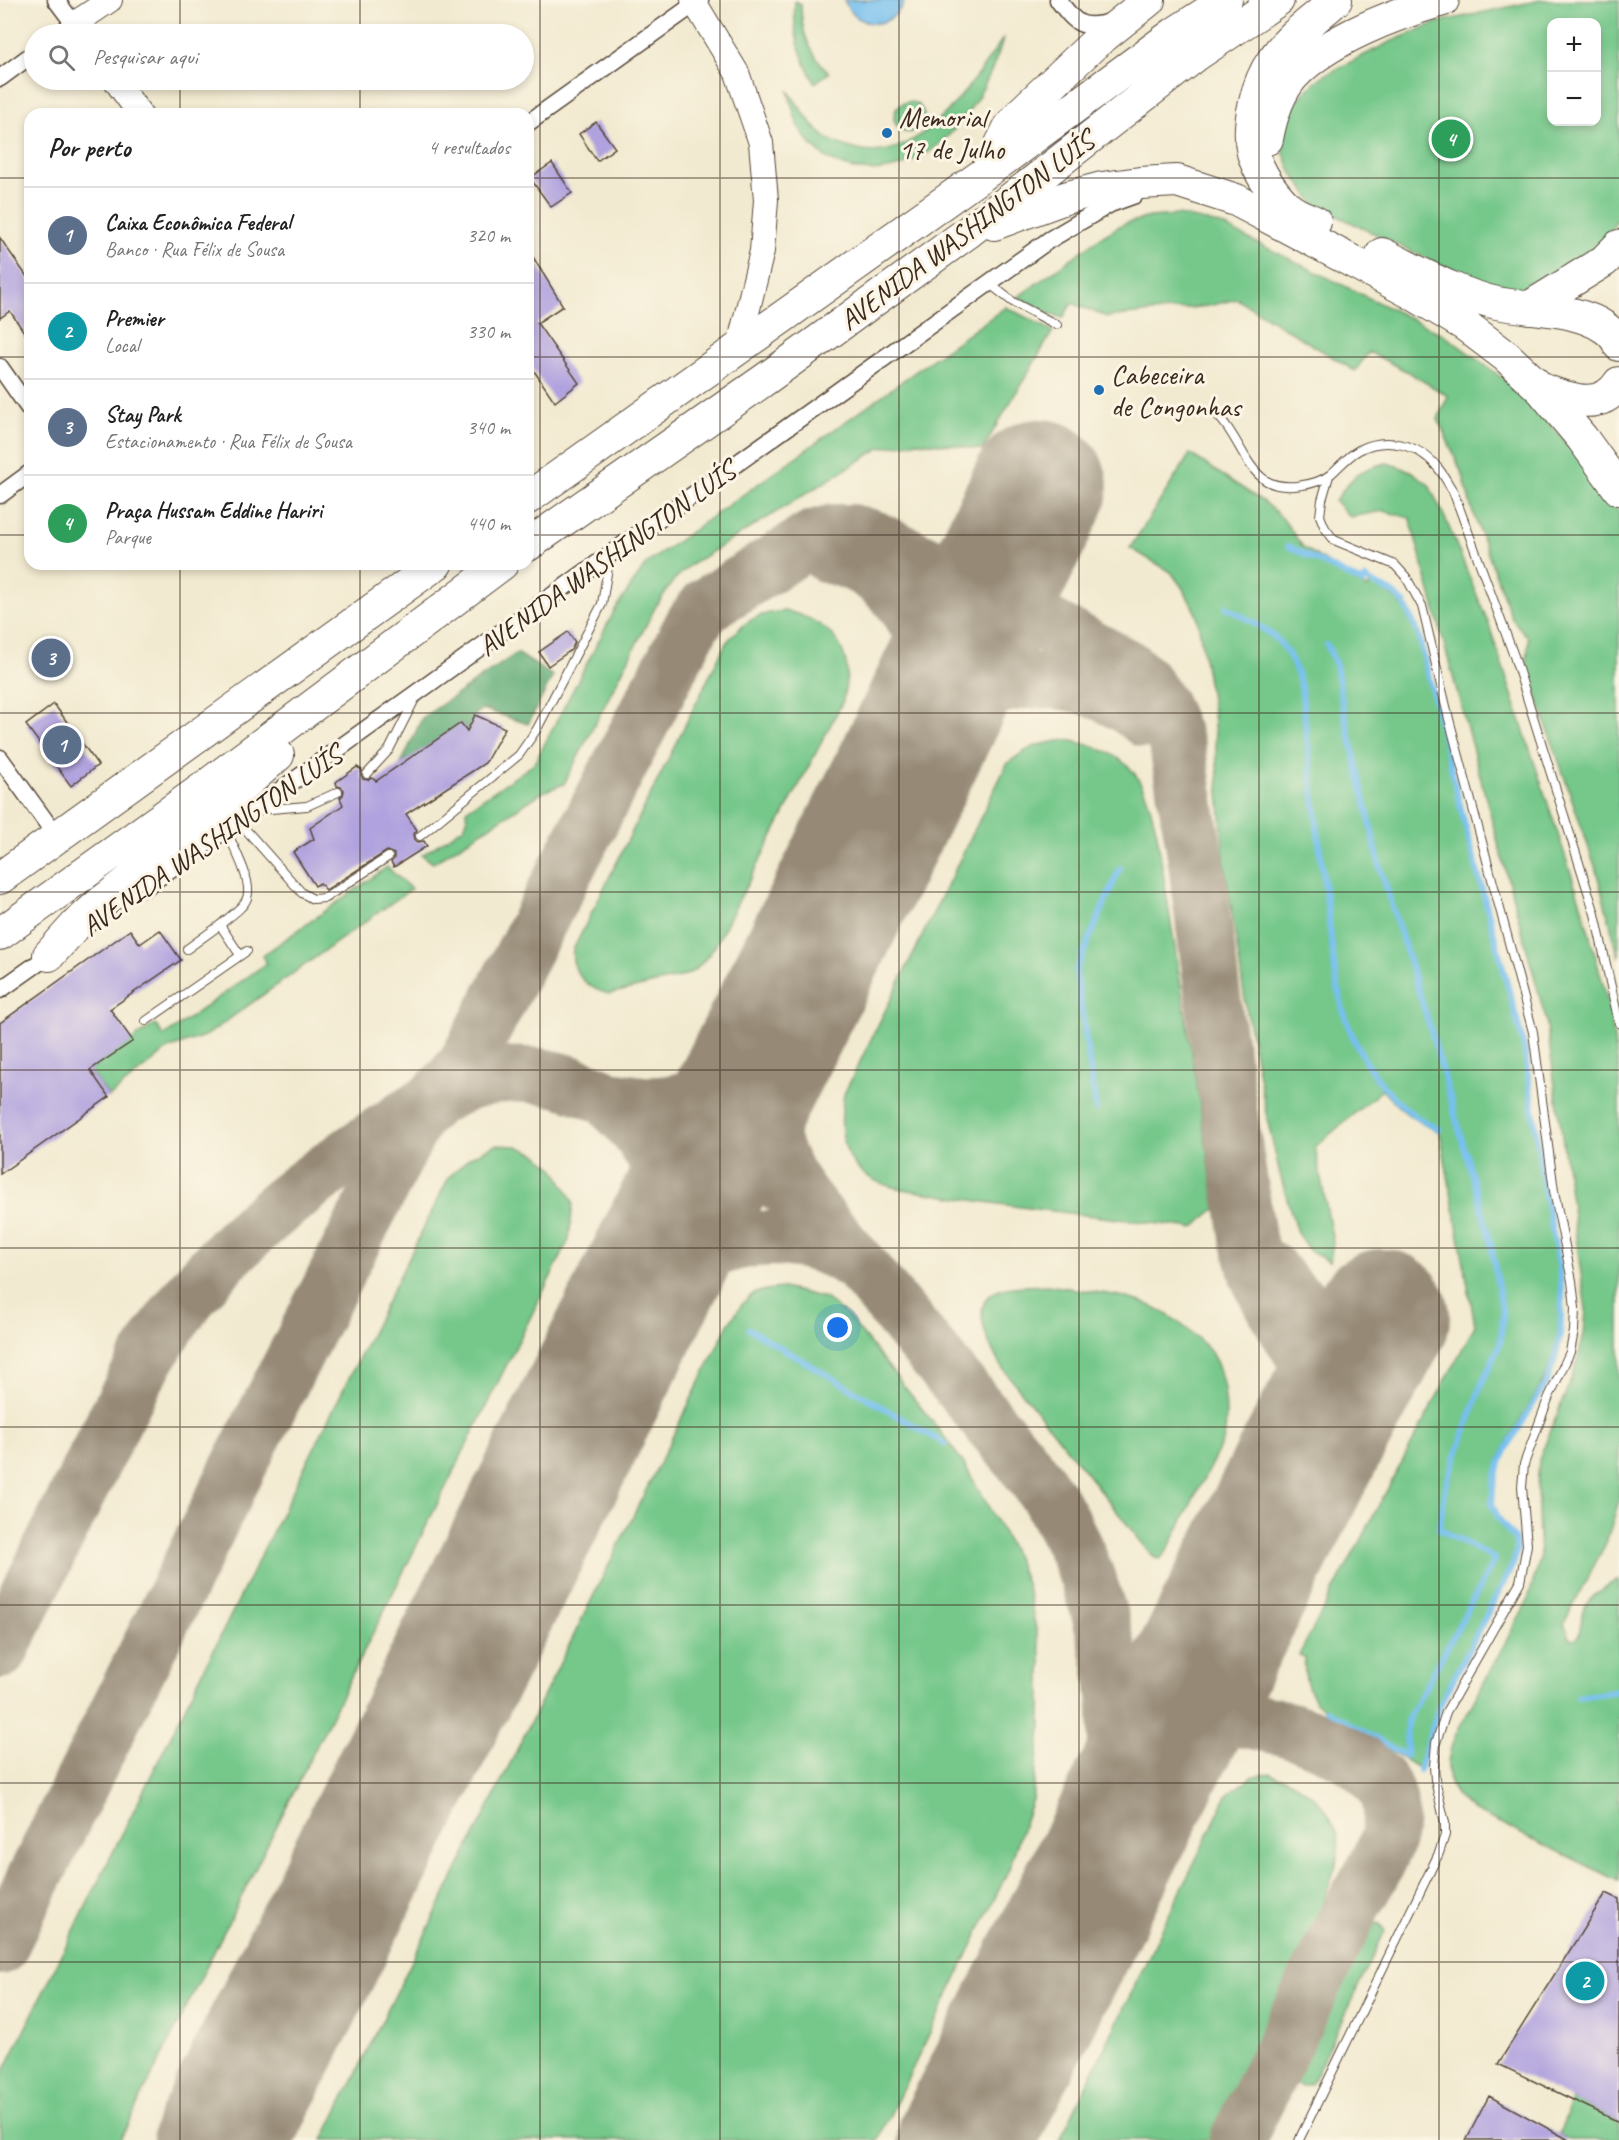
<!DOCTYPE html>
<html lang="pt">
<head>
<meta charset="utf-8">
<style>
	:root { --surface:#fff; --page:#f2f2f2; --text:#222; --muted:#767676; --line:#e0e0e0; --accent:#1f6fb2 }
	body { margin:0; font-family:Caveat,sans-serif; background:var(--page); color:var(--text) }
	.controls { position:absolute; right:18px; top:18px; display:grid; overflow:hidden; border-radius:12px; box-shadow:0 3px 9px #0003 }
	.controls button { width:54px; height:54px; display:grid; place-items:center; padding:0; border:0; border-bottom:2px solid var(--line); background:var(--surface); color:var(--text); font:30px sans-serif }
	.you { position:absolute; left:838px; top:1328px; width:21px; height:21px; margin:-15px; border:4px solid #fff; border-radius:50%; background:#1a73e8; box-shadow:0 0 0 9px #1a73e833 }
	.badge { display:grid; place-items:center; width:39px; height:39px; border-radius:50%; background:var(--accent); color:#fff; font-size:20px; font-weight:700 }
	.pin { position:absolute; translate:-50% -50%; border:3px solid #fff; box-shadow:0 2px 6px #0006 }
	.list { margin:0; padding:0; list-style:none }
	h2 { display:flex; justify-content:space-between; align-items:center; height:78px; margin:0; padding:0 24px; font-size:26px }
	h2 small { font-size:20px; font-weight:400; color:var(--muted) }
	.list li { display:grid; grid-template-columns:39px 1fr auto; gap:18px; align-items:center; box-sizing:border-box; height:96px; padding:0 24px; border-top:2px solid var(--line) }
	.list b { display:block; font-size:22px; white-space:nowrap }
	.list p { margin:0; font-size:20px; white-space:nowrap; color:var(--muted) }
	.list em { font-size:20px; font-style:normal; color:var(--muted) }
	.icon { flex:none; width:33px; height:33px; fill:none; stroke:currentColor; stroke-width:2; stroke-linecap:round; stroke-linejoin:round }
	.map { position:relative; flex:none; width:1619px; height:2140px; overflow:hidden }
	.search { position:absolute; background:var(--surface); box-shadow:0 3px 9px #0003; left:24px; top:24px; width:510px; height:66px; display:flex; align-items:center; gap:15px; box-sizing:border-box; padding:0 21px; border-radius:33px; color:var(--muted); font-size:22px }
	.panel { position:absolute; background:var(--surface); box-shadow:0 3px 9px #0003; left:24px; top:108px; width:510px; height:462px; border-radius:18px }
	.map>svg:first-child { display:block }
	.green { fill:#74c78a; stroke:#587854; stroke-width:1.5; fill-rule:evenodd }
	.forest { fill:#5fac76; stroke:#4d6b4a; stroke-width:1.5 }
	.water { fill:#76c0ef; stroke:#587586; stroke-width:1.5 }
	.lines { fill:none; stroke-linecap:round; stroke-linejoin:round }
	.stream { stroke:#76c0ef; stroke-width:6 }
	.taxiway { stroke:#968a77; stroke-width:56 }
	.runway { stroke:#968a77; stroke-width:136 }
	.building { fill:#b0a2de }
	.lane-casing { stroke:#564739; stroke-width:10 }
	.street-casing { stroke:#564739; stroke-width:19 }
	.secondary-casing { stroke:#564739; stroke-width:26 }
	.highway-casing { stroke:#564739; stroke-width:34 }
	.lane { stroke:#fff; stroke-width:8 }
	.street { stroke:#fff; stroke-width:16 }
	.secondary { stroke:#fff; stroke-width:24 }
	.highway { stroke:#fff; stroke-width:32 }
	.grid { fill:none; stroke:#3b2a1e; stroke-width:1.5; stroke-opacity:0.55 }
	.poi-dot { fill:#1f6fb2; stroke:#fcf5e5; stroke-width:2 }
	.labels { text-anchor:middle; stroke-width:6; stroke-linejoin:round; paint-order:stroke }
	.poi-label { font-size:28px; fill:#3b2a1e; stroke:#fcf5e5; text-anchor:start }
	.street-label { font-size:28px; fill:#3b2a1e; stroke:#fcf5e5 }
</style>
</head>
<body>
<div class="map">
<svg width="1619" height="2140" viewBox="0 0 1619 2140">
	<rect width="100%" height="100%" fill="#fcf5e5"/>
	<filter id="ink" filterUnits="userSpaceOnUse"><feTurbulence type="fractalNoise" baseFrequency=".0167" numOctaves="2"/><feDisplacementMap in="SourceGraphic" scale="12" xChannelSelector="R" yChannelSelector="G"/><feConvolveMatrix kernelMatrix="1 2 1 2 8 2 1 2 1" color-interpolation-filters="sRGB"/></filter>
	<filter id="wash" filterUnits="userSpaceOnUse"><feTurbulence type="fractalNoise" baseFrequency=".008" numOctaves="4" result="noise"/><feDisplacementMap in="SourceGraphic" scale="24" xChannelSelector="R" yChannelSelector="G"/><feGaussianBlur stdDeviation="1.35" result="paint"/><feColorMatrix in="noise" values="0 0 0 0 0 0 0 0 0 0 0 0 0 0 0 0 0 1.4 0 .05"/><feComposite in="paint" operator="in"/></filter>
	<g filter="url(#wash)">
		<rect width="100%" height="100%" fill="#f2ead0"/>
		<path class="green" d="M 1541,0 L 1619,0 L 1619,216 L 1601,249 L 1530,293 L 1487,287 L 1316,206 L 1291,172 L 1283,151 L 1282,127 L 1288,108 L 1321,77 L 1390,42 L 1438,22 ZM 1552,22 L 1596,22 L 1596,122 L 1552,122 Z
			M 795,1 L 801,4 C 801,32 809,52 829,73 L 815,83 C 800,57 792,32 795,1 Z
			M 1004,37 C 991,78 972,117 938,145 C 899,179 838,182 805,137 C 795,124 792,106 788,90 C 799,106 810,125 825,137 C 832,142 842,145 851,148 C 917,171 972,83 1004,37 Z
			M894 117a15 15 0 1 1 30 0a15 15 0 1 1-30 0Z
			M 1178,215 L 1219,224 L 1444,335 L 1516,388 L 1575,452 L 1611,496 L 1619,513 L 1619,958 L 1595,866 L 1527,669 L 1528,638 L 1512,619 L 1472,510 L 1464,478 L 1438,419 L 1448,396 L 1408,372 L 1369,352 L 1355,371 L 1237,299 L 1208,306 L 1107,317 L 1072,303 L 1063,318 L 1048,313 L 1018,297 L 1100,238 L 1123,224 L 1150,217 Z
			M 1006,307 L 1053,331 L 982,450 L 954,445 L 916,442 L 880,448 L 689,566 L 674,580 L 656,606 L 564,784 L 543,792 L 433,863 L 422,855 L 464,827 L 467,820 L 466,810 L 534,764 L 615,610 L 646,564 Z
			M 1190,454 L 1267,504 L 1283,519 L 1303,547 L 1368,589 L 1370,583 C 1398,596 1405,605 1417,633 C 1432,696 1446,758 1462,820 C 1482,895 1505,970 1522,1045 C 1533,1093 1536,1143 1543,1192 C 1546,1216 1554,1240 1558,1264 C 1561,1287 1560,1311 1558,1333 C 1552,1392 1501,1430 1492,1486 C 1486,1521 1515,1528 1515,1548 C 1515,1558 1510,1568 1507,1577 L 1438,1706 L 1418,1768 L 1316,1703 C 1307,1688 1303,1675 1305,1657 L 1299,1655 L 1475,1325 L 1440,1132 C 1416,1123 1399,1109 1382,1090 L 1315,1147 L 1333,1242 L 1330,1262 L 1309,1250 L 1297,1233 L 1280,1174 L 1268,1123 L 1246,1008 L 1224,858 L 1213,712 L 1197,616 L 1184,590 L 1171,572 L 1130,548 Z
			M 1387,463 L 1411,471 L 1429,485 L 1446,520 L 1488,622 L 1582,907 L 1609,1006 L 1619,1073 L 1619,1501 L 1606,1543 L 1564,1623 L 1570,1638 L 1575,1639 L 1579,1635 C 1583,1628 1580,1619 1583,1611 C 1588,1597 1606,1586 1619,1579 L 1619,1881 L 1471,1809 C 1443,1788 1444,1767 1454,1738 L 1527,1602 L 1540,1559 L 1537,1487 L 1539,1460 L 1575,1369 L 1584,1334 L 1586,1310 L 1546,1020 L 1410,518 L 1384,511 L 1350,517 L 1335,501 C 1351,477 1359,469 1387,463 Z
			M 787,611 C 819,619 846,637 847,673 C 847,682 844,692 843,701 L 715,946 C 705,960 697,972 681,977 L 609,994 C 588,989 570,973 573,950 L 726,643 C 744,621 758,612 787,611 Z
			M 1067,740 C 1130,752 1144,774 1157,834 L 1216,1208 L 1193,1228 C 1107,1217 1020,1209 934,1194 C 911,1190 884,1189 864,1174 C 840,1155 839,1122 844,1094 L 1007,764 C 1030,745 1038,744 1067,740 Z
			M 387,867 L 411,889 L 207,1035 L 168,1049 L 109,1097 L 90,1070 L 155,1024 L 164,1036 L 267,963 L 262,956 Z
			M 495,1145 L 517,1146 L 534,1153 L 555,1169 L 573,1202 L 569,1240 L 120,2140 L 0,2140 L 0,2079 L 449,1177 L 470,1157 Z
			M 1047,1285 C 1077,1290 1109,1292 1138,1301 C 1153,1305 1166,1313 1178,1322 C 1190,1331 1203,1341 1212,1354 C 1226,1377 1228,1413 1224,1439 L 1167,1551 L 1160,1559 L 1155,1558 L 1150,1553 L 1000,1365 C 990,1347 968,1305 995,1292 C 1010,1285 1031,1286 1047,1285 Z
			M 783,1288 L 825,1298 L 848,1316 L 943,1435 L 964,1464 L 986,1502 L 1016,1557 L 1027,1586 L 1041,1653 L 1041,1730 L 1032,1799 L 1009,1869 L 878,2140 L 323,2140 L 728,1325 C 747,1297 748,1290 783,1288 Z
			M 1271,1773 C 1303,1784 1331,1804 1338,1840 C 1341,1858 1330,1881 1325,1897 C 1317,1922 1311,1948 1302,1971 C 1279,2029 1250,2085 1221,2140 L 1060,2140 L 1227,1795 L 1251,1777 Z
			M 1368,1922 L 1380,1924 L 1385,1931 L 1311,2084 L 1302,2086 L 1292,2082 L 1289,2069 L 1357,1929 Z
			M 1572,2099 L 1619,2122 L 1619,2140 L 1569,2140 L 1559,2134 Z"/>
		<path class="forest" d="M 517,653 L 553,676 L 528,724 L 483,709 L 475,715 L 467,731 L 461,723 L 401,764 L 422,718 Z"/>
		<path class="water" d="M 844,0 L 905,0 C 892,31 857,31 844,0 Z"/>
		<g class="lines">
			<path class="stream" d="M 1288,546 L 1363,583 L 1366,578
				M 1369,581 L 1393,593 L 1404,603 L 1418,633 L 1463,817 L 1524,1047 L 1545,1195 L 1559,1264 L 1562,1298 L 1560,1335 L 1555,1359 L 1547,1381 L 1508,1446 L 1497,1471 L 1493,1488 L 1492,1505 L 1499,1519 L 1515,1540 L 1517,1549 L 1514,1562 L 1439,1707 L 1419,1770
				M 1226,607 C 1269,632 1287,636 1301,686 C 1310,762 1318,838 1328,913 C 1333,952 1335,993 1350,1030 C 1366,1071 1398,1112 1439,1129
				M 1096,1109 L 1076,970 L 1120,868
				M 749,1329 L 945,1444
				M 1578,1697 L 1619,1691
				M 1326,1710 L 1406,1756 L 1407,1721 L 1495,1559 L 1439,1529 L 1447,1482 L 1482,1383 L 1500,1344 L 1503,1315 L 1490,1239 L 1432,1034 L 1381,871 L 1343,707 L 1336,665 L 1327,645"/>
			<path class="taxiway" d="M 829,556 C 880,566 919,608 928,660 C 931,680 927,704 927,724
				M 905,768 C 921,748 936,724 956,709 C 1016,664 1091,675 1146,720
				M 618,1100 C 686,1116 725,1086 770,1039
				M 614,1106 C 644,1133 671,1175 666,1217 C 664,1236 658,1254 654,1272
				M 859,1265 C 900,1314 940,1363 981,1412 C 1005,1442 1034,1472 1053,1505 C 1084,1559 1107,1624 1114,1685 C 1123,1756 1105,1828 1087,1896
				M 1270,1269 C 1294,1306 1331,1322 1369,1341
				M 640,1301 C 660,1285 681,1268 704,1255 C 743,1234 794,1233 835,1251 C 843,1255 851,1261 859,1265 C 834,1235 805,1205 785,1171 C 763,1134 760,1082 772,1041 C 776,1031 780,1021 784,1011
				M 0,1651 C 31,1589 61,1527 92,1465 C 124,1400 156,1333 205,1278 C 255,1221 314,1178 377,1136 C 426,1104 468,1070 529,1075 C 576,1078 618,1104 660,1124 C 707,1147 753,1171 800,1194
				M 1151,1769 C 1167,1749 1202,1720 1230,1719 C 1244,1718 1260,1723 1275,1726 C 1310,1734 1384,1762 1390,1803 C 1393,1820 1388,1840 1381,1856 C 1372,1875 1359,1893 1350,1912 C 1312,1987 1275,2064 1237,2140
				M 0,1947 L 251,1442 L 415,1120 C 433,1096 453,1085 469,1058 L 693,623 L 707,605 L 813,538 L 834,532 L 852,532 L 871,537 L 989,594 L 1127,667 L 1144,682 L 1161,707 L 1177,746 L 1195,855 L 1215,1013 L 1248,1238 L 1257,1275 L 1272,1305 L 1301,1352 L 1310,1374 L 1313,1399 L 1313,1417 L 1303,1464"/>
			<path class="runway" d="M 221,2140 L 905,768 L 1040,487
				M 965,2140 L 1303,1464 L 1382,1317"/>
		</g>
		<g id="blocks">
			<path class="building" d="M 596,122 L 615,148 L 597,161 L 579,134 Z
				M 552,163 L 572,193 L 551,207 L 530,178 Z
				M 0,238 L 30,281 L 30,341 L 10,311 L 0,318 Z
				M 528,249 L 563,306 L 537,323 L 579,383 L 555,402 L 528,362 Z
				M 568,632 L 575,642 L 571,650 L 548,666 L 539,652 Z
				M 54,704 L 98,765 L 71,786 L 26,725 Z
				M 475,715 L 505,728 L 485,763 L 406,814 L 417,830 L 414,834 L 415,840 L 418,842 L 424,841 L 427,846 L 394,867 L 391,862 L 394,859 L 394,854 L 387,851 L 326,890 L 320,883 L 315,886 L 293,852 L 314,839 L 310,828 L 343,805 L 340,798 L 343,795 L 344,790 L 341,787 L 337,786 L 336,782 L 357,767 L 362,770 L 361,775 L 363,779 L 368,780 L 372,778 L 376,781 L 461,723 L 467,731 Z
				M 130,930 L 140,944 L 160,930 L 181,960 L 110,1009 L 133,1041 L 90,1070 L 109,1097 L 0,1174 L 0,1023 Z
				M 1606,1893 L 1619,1899 L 1619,2122 L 1498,2064 Z
				M 1489,2096 L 1569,2140 L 1466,2140 Z"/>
		</g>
	</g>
	<g filter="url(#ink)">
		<use href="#blocks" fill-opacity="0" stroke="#564739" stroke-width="1.5"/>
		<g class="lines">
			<g class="lane-casing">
				<path id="lane" d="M 990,284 L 1013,302 L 1057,325
					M 1219,417 C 1237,435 1244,465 1265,480 C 1282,491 1316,486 1331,474 C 1340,466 1348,456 1359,450 C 1386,436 1419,444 1438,468 C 1444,475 1448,484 1453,491 L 1514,656 L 1595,914 L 1619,1023
					M 367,774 L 389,750 L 416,697
					M 259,810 L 307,806 L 338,792
					M 238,821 L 302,893 L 313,899 L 325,898 L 388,857
					M 420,836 L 519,755 L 537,729 L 602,604 L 610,555
					M 220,925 C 227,918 244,908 247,898 C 253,881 233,846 226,830
					M 187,949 L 220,925 L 240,955
					M 146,1021 L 247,951
					M 1299,2140 L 1439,1853 L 1445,1835 L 1445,1823 L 1435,1780 L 1434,1766 L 1436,1743 L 1446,1712 L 1520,1582 L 1527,1545 L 1522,1487 L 1524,1464 L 1548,1399 L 1570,1352 L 1574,1331 L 1575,1308 L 1572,1281 L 1554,1191 L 1533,1032 L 1449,719 L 1422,606 L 1406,577 L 1395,565 L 1334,540 L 1325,528 L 1320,516 L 1322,500 L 1329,476"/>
			</g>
			<g class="street-casing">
				<path id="street" d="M 56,0 L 74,24 L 59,34
					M 1058,0 C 1076,24 1081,30 1111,22
					M 0,78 L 34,53
					M 528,123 L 700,0
					M 0,367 L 30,410
					M 0,495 L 30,473
					M 0,758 L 57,837
					M 144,888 L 1049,240 L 1110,204 L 1135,195
					M 0,990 L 54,952"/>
			</g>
			<g class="secondary-casing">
				<path id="secondary" d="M 693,0 L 737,73 L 761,143 L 766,200 L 762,251 L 738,350
					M 82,34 L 74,24 L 110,0
					M 115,80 L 140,114"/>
			</g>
			<g class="highway-casing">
				<path id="highway" d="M 1267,139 C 1271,117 1279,92 1294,75 C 1328,39 1395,14 1443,0
					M 999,163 L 1001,144 L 1009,128 L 1023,111 L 1094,44 L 1149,0
					M 1315,222 C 1306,218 1294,214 1287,207 C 1272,192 1259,173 1253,153 C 1246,126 1257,82 1273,60 C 1290,35 1314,20 1336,0
					M 994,224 L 1065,198 L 1102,188 L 1140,183 L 1177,181 L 1236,200 L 1410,292 L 1465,325 L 1507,357 L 1541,389 L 1582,438 L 1619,489
					M 1382,254 C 1419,272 1456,294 1497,303 C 1527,309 1559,308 1588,319 C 1600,323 1615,333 1619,345
					M 1528,308 L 1604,261 L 1619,246
					M 1541,389 C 1567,398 1600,413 1619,383
					M 528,498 L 999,163 L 1175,33 L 1226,0
					M 528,545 L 767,378 L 967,233 L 1195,56 L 1278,0
					M 0,878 L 436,564
					M 0,934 L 202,789 L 502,564
					M 49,955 L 76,925 L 103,901 L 189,834 L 278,755"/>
			</g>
			<use href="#lane" class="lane"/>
			<use href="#street" class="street"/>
			<use href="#secondary" class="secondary"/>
			<use href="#highway" class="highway"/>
		</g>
	</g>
	<path class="grid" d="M 180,0 L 180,34M 360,0 L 360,34M 540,0 L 540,2140M 720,0 L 720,2140M 899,0 L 899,2140M 1079,0 L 1079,2140M 1259,0 L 1259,2140M 1439,0 L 1439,2140M 180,80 L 180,114M 360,80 L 360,114M 0,178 L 30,178M 528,178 L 1619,178M 0,357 L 30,357M 528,357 L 1619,357M 0,535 L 30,535M 528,535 L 1619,535M 180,564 L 180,2140M 360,564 L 360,2140M 0,713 L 1619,713M 0,892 L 1619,892M 0,1070 L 1619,1070M 0,1248 L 1619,1248M 0,1427 L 1619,1427M 0,1605 L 1619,1605M 0,1783 L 1619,1783M 0,1962 L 1619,1962"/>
	<g class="poi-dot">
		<circle cx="887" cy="133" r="6"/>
		<circle cx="1099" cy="390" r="6"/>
	</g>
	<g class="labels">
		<g class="poi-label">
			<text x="899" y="127">Memorial<tspan x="899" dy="32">17 de Julho</tspan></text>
			<text x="1111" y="384">Cabeceira<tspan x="1111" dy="32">de Congonhas</tspan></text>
		</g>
		<g class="street-label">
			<text transform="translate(966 230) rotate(-37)" y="10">AVENIDA WASHINGTON LUÍS</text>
			<text transform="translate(606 558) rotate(-36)" y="10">AVENIDA WASHINGTON LUÍS</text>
			<text transform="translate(211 840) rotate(-35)" y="10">AVENIDA WASHINGTON LUÍS</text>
		</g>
	</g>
</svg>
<div class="controls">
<button>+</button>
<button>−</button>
</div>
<div class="you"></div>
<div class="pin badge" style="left:62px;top:745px;background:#5c6f8a">1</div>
<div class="pin badge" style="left:1585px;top:1981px;background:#0f9aa8">2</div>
<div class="pin badge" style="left:51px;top:658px;background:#5c6f8a">3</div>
<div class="pin badge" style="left:1451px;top:139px;background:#2e9e5b">4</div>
<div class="search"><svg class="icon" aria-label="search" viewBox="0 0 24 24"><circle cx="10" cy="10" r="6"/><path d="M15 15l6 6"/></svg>Pesquisar aqui</div>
<section class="panel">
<h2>Por perto<small>4 resultados</small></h2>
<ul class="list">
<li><span class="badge" style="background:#5c6f8a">1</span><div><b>Caixa Econômica Federal</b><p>Banco · Rua Félix de Sousa</p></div><em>320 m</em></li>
<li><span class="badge" style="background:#0f9aa8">2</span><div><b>Premier</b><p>Local</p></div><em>330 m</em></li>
<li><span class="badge" style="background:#5c6f8a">3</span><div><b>Stay Park</b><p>Estacionamento · Rua Félix de Sousa</p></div><em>340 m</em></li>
<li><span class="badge" style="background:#2e9e5b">4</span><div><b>Praça Hussam Eddine Hariri</b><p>Parque</p></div><em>440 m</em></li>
</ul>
</section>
</div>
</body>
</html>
